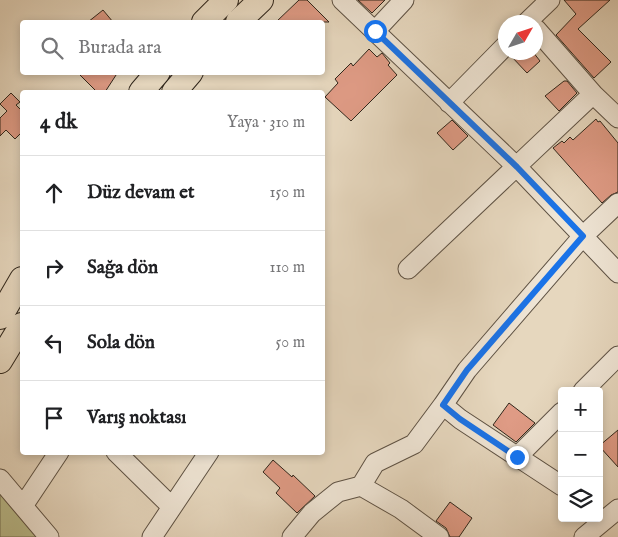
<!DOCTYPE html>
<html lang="tr">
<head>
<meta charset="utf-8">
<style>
	:root { --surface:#fff; --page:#f2f2f2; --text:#202124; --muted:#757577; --line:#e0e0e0 }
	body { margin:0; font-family:"IM FELL English",serif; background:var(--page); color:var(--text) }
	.controls { position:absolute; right:15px; bottom:15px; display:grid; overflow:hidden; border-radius:5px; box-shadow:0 2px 8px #0003 }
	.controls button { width:45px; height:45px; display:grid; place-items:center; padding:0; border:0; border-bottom:1px solid var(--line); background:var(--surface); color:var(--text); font:25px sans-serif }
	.compass { position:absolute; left:498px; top:15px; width:45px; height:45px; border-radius:50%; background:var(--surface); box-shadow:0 2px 8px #0003; rotate:51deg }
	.stop { position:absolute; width:15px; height:15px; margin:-11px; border:4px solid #1a73e8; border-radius:50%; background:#fff }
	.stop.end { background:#1a73e8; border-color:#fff; box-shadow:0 1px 5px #0008 }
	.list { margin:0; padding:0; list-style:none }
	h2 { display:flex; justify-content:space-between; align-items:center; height:65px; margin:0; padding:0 20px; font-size:21px }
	h2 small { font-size:16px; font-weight:400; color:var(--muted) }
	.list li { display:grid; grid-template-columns:32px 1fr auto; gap:15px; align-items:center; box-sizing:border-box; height:75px; padding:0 20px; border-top:1px solid var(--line) }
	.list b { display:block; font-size:19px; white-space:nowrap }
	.list em { font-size:16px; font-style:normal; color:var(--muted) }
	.icon { flex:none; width:28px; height:28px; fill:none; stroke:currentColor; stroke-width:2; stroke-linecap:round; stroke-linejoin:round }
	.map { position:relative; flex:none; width:618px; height:537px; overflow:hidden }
	.search { position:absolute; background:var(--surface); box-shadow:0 2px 8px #0003; left:20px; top:20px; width:305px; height:55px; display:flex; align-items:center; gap:12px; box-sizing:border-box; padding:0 18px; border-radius:5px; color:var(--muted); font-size:19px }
	.panel { position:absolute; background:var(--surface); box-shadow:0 2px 8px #0003; left:20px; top:90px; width:305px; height:365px; border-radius:5px }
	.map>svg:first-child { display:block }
	.green { fill:#bbbd8d; stroke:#767254 }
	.building { fill:#df9b85; stroke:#30261b }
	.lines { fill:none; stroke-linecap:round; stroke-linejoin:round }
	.minor-casing { stroke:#5e5244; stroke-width:21 }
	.major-casing { stroke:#30261b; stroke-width:26 }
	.minor { stroke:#efe5d5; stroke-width:19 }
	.major { stroke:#e6d7be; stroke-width:24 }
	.route { stroke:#1a73e8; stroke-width:6 }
</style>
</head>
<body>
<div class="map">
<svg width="618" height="537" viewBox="0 0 618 537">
	<rect width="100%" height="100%" fill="#e6d7be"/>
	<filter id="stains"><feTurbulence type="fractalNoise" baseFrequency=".004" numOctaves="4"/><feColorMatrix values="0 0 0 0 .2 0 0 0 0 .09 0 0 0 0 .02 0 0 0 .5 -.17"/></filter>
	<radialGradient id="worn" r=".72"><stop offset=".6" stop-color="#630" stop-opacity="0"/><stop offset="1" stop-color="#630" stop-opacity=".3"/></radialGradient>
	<path class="green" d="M 0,491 L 39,537 L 0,537 Z"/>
	<path class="building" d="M 299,0 L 307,0 L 329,22 L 276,22 Z
		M 358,0 L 385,0 L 372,13 Z
		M 564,0 L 610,0 L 578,29 L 611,62 L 594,78 L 556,35 L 576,14 Z
		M 103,10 L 113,22 L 88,22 Z
		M 369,49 L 377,57 L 382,53 L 390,63 L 388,65 L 397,75 L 351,121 L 325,97 L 338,83 L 335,79 L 351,63 L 353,66 Z
		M 514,52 L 533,52 L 540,61 L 527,73 L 511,56 Z
		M 77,72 L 118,72 L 105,92 L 97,92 Z
		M 564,81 L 567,81 L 577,93 L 559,111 L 545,96 Z
		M 11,93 L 20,102 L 16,105 L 22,111 L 22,132 L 15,139 L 6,130 L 0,136 L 0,118 L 7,111 L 0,104 Z
		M 596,119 L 598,122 L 600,121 L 618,143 L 618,192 L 611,195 L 602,203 L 553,148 L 562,141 L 564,143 L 570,137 L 573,140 Z
		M 452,120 L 468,136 L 453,150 L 437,133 Z
		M 509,403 L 535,423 L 516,442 L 493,425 Z
		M 618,430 L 618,467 L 599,446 Z
		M 273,460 L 292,477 L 293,475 L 315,496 L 297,513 L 276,493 L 280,488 L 263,472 Z
		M 450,502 L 472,518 L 459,537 L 450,537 L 446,528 L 436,521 Z"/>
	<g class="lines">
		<g class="minor-casing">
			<path id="minor" d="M 342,0 L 517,167 L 618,273
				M 527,22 L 550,0
				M 536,29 L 593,94 L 618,118
				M 375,31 L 404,0
				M 449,103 L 506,45
				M 408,269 L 593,94
				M 583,391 L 618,356
				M 116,452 L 172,507
				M 517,457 L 562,412
				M 0,479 L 49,537
				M 361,486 L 375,463 L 414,444 L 443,405
				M 562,486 L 460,419 L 443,405 L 467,370 L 583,236 L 618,203
				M 23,506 L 59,452
				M 152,537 L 209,452
				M 292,537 L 312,513 L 338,492 L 361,486 L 401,509 L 439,537
				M 584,537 L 618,509"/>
		</g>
		<g class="major-casing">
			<path id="major" d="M 204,22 L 226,0
				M 238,22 L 261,0
				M 141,92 L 158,72
				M 174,92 L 191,72
				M 0,317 L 22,279
				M 0,361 L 22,325"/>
		</g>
		<use href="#minor" class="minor"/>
		<use href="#major" class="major"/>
	</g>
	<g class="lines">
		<path class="route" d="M 375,31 L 517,167 L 583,236 L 467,370 L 443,405 L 460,419 L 517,457"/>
	</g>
	<rect width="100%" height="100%" filter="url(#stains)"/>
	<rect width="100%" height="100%" fill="url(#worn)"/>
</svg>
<div class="controls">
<button>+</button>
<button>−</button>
<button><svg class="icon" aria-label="layers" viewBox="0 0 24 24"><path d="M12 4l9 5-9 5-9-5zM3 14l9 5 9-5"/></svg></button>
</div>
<svg class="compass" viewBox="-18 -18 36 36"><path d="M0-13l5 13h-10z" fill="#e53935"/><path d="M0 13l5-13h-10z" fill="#757577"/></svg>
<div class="stop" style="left:375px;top:31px"></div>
<div class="stop end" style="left:517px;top:457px"></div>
<div class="search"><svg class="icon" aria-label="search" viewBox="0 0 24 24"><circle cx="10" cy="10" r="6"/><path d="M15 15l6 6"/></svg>Burada ara</div>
<section class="panel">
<h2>4 dk<small>Yaya · 310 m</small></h2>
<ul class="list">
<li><svg class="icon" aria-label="ahead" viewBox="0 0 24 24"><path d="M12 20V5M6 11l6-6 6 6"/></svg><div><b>Düz devam et</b></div><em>150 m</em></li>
<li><svg class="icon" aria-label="right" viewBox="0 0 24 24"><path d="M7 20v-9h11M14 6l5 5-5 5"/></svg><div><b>Sağa dön</b></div><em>110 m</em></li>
<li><svg class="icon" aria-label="left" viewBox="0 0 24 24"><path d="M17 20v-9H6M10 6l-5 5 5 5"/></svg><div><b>Sola dön</b></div><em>50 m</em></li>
<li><svg class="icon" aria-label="arrive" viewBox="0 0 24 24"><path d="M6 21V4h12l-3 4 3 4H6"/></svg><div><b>Varış noktası</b></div></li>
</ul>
</section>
</div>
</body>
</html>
